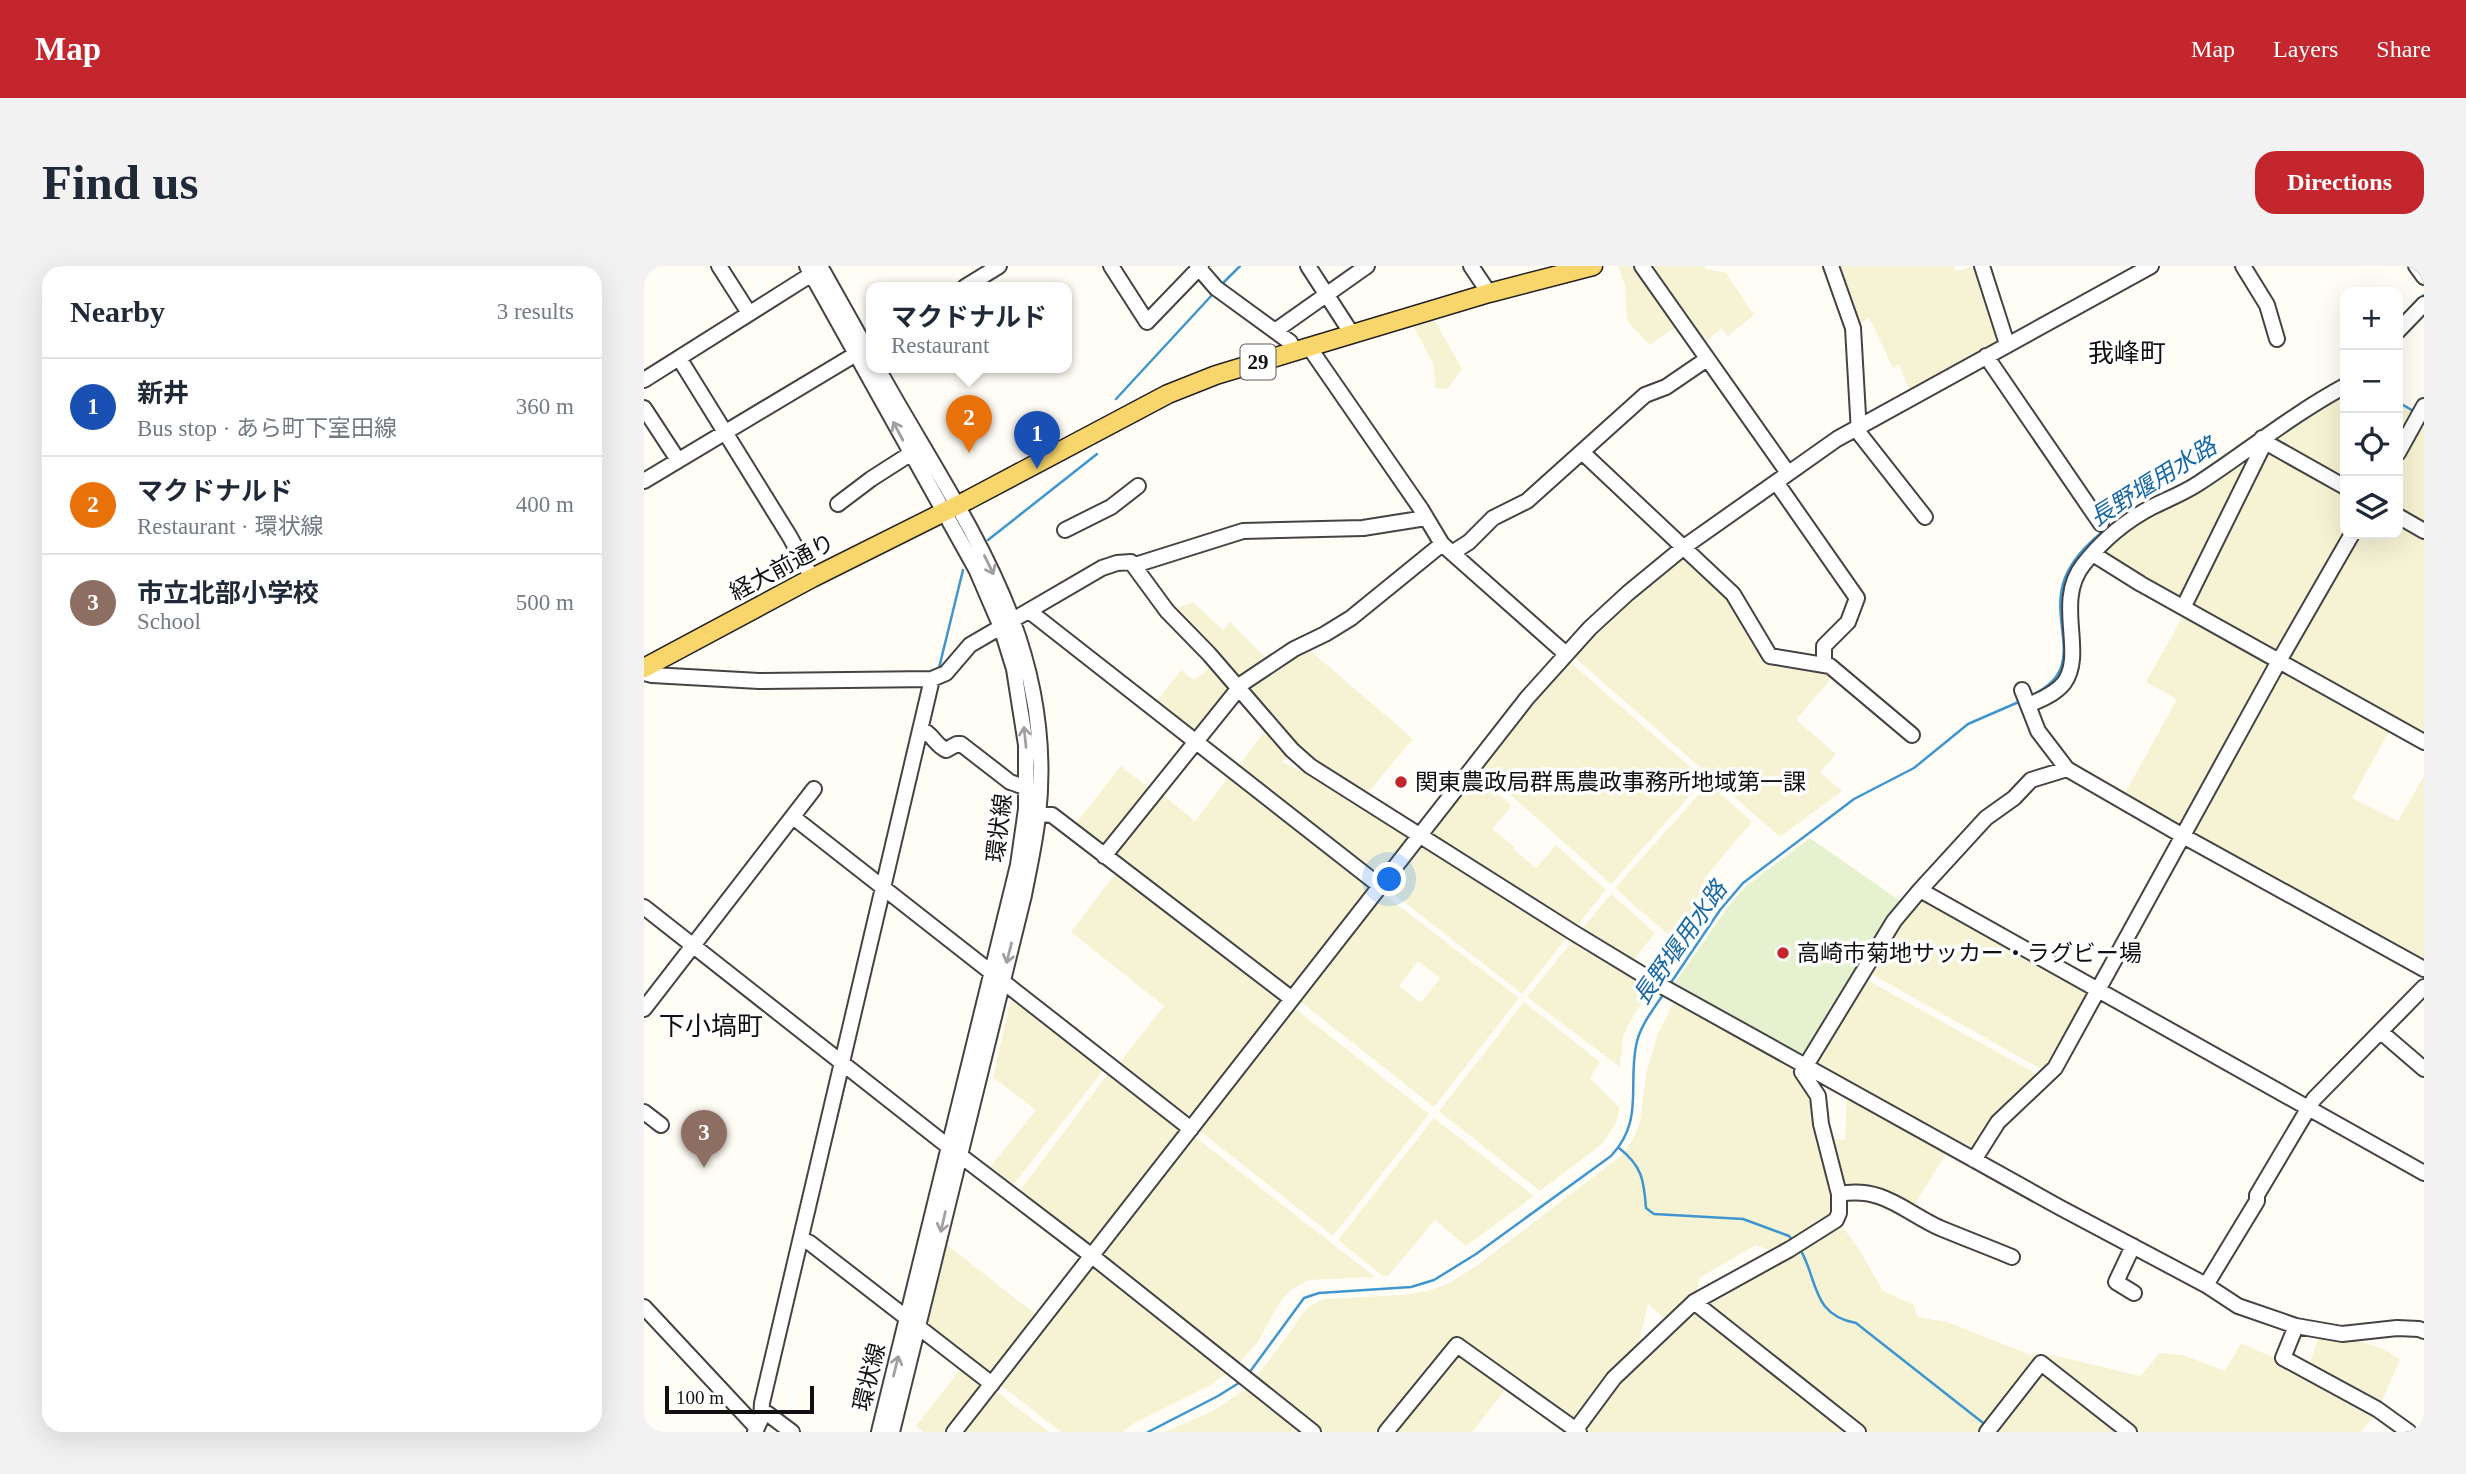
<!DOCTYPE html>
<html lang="en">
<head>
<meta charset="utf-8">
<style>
	:root { --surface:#fff; --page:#f2f2f3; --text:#1f2937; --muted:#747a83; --line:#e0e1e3; --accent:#c4262e }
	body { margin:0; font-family:"Times New Roman","Noto Sans JP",serif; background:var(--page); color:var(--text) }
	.controls { position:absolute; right:21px; top:21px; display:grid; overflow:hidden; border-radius:14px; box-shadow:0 7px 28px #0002 }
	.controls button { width:63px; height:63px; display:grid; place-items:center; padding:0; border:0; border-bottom:2px solid var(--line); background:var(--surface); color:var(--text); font:35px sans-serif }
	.scale { position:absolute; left:21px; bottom:18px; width:149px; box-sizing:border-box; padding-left:7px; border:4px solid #111; border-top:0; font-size:19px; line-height:24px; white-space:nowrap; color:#111; -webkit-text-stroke:5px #fff; paint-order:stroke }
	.you { position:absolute; left:746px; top:614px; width:24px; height:24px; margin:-18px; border:5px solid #fff; border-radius:50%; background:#1a73e8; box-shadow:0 0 0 10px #1a73e833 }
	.badge { display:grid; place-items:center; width:46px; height:46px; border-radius:50%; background:var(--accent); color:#fff; font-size:23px; font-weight:700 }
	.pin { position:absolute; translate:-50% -58px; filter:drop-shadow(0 2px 4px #0008) }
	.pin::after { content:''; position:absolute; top:37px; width:24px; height:21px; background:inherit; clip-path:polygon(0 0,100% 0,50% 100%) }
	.popup { position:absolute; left:222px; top:16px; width:206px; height:91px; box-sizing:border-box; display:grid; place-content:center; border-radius:14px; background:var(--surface); filter:drop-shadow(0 2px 5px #0005); font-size:23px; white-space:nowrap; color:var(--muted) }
	.popup b { font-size:26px; color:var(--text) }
	.popup::after { content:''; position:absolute; left:50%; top:100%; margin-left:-14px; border:14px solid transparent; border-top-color:var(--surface) }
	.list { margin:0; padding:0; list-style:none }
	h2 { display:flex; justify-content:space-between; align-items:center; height:91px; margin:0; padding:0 28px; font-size:30px }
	h2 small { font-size:23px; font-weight:400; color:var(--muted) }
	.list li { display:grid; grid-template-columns:46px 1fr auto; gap:21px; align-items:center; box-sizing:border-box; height:98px; padding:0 28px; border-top:2px solid var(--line) }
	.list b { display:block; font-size:26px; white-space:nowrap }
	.list p { margin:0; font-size:23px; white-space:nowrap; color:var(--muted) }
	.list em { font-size:23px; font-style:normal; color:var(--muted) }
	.icon { flex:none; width:38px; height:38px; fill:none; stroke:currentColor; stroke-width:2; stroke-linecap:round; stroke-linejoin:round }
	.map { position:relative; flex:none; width:1780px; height:1166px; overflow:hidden; border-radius:21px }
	header { display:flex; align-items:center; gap:42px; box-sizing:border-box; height:98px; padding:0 35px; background:var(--accent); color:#fff }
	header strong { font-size:33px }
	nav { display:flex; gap:38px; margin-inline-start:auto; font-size:24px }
	.intro { display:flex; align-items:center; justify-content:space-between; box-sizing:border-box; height:168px; padding:0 42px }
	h1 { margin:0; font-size:49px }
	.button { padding:18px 32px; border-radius:21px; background:var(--accent); color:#fff; font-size:24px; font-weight:700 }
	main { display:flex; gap:42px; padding:0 42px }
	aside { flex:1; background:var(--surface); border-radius:21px; box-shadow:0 7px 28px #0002 }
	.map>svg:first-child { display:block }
	.farmland { fill:#f6f3d4; fill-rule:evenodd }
	.pitch { fill:#e6f2cf }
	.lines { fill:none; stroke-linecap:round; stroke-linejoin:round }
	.stream { stroke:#3f96cf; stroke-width:2.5 }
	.minor-casing { stroke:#444; stroke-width:18 }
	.major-casing { stroke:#222; stroke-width:21 }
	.minor { stroke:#fff; stroke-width:14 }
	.major { stroke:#f9d66b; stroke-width:18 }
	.oneway { stroke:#a0a0a0 }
	.poi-dot { fill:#c4262e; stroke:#fff; stroke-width:2.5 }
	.labels { text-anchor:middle; stroke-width:7; stroke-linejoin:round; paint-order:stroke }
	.shield { fill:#fff; stroke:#585858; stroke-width:2 }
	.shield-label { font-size:21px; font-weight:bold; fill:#111 }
	.street-label { font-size:23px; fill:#111; stroke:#fff }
	.poi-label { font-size:23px; fill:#111; stroke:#fff; text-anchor:start }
	.water-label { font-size:24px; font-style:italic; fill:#1768a6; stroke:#fff }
	.quarter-label { font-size:26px; fill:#111; stroke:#fff }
</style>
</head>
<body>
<header>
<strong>Map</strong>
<nav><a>Map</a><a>Layers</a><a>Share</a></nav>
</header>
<div class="intro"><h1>Find us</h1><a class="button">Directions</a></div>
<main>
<aside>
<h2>Nearby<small>3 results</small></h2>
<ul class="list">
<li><span class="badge" style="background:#1a4fb4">1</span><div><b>新井</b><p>Bus stop · あら町下室田線</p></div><em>360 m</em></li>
<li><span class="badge" style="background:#e8710a">2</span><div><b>マクドナルド</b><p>Restaurant · 環状線</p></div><em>400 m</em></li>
<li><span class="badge" style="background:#8d6e63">3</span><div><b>市立北部小学校</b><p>School</p></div><em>500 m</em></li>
</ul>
</aside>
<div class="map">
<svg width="1780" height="1166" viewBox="0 0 1780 1166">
	<rect width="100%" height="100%" fill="#fffdf5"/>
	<path class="farmland" d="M 974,0 L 992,0 L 1035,58 L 1006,79 L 983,55 L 981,20 Z
		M 1003,0 L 1060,0 L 1062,3 L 1082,7 L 1110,49 L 1084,70 L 1078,63 L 1059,77 Z
		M 1195,0 L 1310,0 L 1312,5 L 1331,0 L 1356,72 L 1352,77 L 1266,125 L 1255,99 L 1249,102 L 1225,52 L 1215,59 Z
		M 787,48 L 818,103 L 804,123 L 791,122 L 790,99 L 766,54 Z
		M 1701,124 L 1701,268 L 1754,268 L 1754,134 L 1779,148 L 1780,147 L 1780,471 L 1751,455 L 1708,532 L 1754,555 L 1780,510 L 1780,698 L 1549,569 L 1547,562 L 1539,559 L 1533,561 L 1479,531 L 1533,433 L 1502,416 L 1545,339 L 1455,289 L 1468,271 Z
		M 1038,288 L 1082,325 L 1122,392 L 1191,408 L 1152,454 L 1192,488 L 1176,506 L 1198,525 L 1136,571 L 929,390 L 949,365 Z
		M 549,336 L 579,364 L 586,356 L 626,396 L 598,415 L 527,344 Z
		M 662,381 L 769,473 L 721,530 L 660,488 L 600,423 Z
		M 920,396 L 926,396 L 1059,512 L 1058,516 L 967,618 L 837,503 L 836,498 Z
		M 571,398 L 590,420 L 552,472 L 509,440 L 537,404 L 550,414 Z
		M 624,461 L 646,486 L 638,496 L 694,523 L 770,568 L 739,611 L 733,612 L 591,504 Z
		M 477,500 L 506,523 L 458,583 L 429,561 Z
		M 587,508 L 730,621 L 651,724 L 643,725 L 469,588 L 515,526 L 551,555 Z
		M 832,508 L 866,538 L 866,542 L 848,563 L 870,580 L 870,584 L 892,602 L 912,579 L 962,624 L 932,661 L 785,570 L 784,565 Z
		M 1065,517 L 1108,556 L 1059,614 L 1073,627 L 1036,679 L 973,624 L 972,621 Z
		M 779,576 L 924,670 L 878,728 L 742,622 Z
		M 474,604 L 638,732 L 639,739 L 548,853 L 543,854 L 472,801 L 520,740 L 427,666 Z
		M 738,627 L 875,732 L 790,841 L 657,736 L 656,730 ZM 774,695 L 796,712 L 777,737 L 755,720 Z
		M 967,628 L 1011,667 L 987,697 L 937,664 Z
		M 1279,630 L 1445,723 L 1446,729 L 1405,802 L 1397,803 L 1229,709 L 1227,703 L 1253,658 Z
		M 931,672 L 1009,720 L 984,759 L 979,771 L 976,801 L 883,731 Z
		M 1225,715 L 1391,807 L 1392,812 L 1331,884 L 1325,885 L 1174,797 L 1220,718 Z
		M 368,728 L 460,799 L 460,804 L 369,919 L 363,921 L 344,907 L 346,901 L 392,844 L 349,811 Z
		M 1031,733 L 1159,799 L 1151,811 L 1171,832 L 1192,946 L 1132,987 L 1112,979 L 1055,1012 L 1052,1032 L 1024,1056 L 1004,1038 L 994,1080 L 933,1154 L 928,1154 L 870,1113 L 828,1166 L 520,1166 L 567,1146 L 606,1120 L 664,1041 L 680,1033 L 758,1029 L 783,1025 L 804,1018 L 835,998 L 978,889 L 988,875 L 996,856 L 1002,808 L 1013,770 Z
		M 880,736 L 956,796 L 946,812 L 976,842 L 971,859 L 958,878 L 896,925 L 795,845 Z
		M 649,741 L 785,848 L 689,970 L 556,865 L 556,859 Z
		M 469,806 L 537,860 L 538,867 L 449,980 L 440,981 L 376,931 L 376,924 L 464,808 Z
		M 1203,825 L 1303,886 L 1272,936 L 1266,939 L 1198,925 L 1184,872 L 1201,874 Z
		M 790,852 L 890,930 L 822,980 L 791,954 L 744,1010 L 739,1010 L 694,974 Z
		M 550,870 L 731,1011 L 665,1014 L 648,1023 L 636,1036 L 613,1077 L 597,1095 L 588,1096 L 458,993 L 457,984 L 545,871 Z
		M 1195,956 L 1215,983 L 1239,1025 L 1270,1039 L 1274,1051 L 1303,1056 L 1390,1090 L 1409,1089 L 1496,1110 L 1516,1087 L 1539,1089 L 1581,1105 L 1597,1077 L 1637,1095 L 1661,1109 L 1675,1071 L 1708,1073 L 1740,1083 L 1756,1094 L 1732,1148 L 1717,1166 L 933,1166 L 972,1114 L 1047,1045 Z
		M 303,979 L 394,1050 L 349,1107 L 343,1108 L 282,1063 Z
		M 447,998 L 587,1104 L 567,1119 L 489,1158 L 479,1166 L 417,1166 L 358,1120 L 357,1114 Z
		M 318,1101 L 340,1117 L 305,1166 L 279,1166 L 272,1160 Z
		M 353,1126 L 405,1166 L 315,1166 L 347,1127 Z"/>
	<path class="pitch" d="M 1166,572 L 1259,637 L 1165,792 L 1029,720 L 1083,642 L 1102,620 Z"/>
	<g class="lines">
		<path class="stream" d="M 580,16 L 596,0
			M 1755,54 L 1780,29
			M 472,133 L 568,29
			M 1754,136 L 1771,146
			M 1500,238 L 1547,214
			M 344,274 L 453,188
			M 295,402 L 319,304
			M 1386,430 C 1447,403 1403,359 1421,312 C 1431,286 1456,266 1479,251
			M 1026,718 L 1076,644 L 1099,617 L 1210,533 L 1270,502 L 1324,458 L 1377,435
			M 206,795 L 214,757
			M 975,882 C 998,900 1000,914 1002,942 L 1010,948 L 1099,953 L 1145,970 L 1148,974
			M 179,908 L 203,809
			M 1156,983 C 1174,1013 1167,1049 1212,1057 L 1343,1160
			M 605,1107 L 660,1032 L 675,1027 L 767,1021 L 790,1014 L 832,988 L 967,890 C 1000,855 984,821 992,780 C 995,761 1010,742 1021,726
			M 504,1166 L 574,1130 L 598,1115"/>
		<g class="minor-casing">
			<path id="minor" d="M 75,0 L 105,47
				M 163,0 L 332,303 L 357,361 L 370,403 L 382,479 L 382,543 L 374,599 L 235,1166
				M 176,0 L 227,91
				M 467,0 L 503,56 L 557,0
				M 553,0 L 572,22 L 646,76 L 651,85
				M 664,0 L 708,68
				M 827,0 L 845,27
				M 998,0 L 1144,207
				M 1187,0 L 1209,62 L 1215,167 L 1281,251
				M 1338,0 L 1363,78
				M 1599,0 L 1623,39 L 1633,73
				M 1772,0 L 1780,11
				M 321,21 L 355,0
				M 631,65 L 723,0
				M 1754,65 L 1780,38
				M 665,81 L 777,243 L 798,278 L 922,388
				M 1342,90 L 1457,258
				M 35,92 L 146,271 L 168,312
				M 233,101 C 314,248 414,370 394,550 C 391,577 385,603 380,629 L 248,1166
				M 0,114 L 168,8
				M 0,142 L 34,194
				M 1618,172 L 1621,176 L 1701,221
				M 938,186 L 1089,328 L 1126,390 L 1186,400 L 1268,469
				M 1754,187 L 1780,140
				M 0,215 L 212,88
				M 1132,216 L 1213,332 L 1204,356 L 1180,380 L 1180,398
				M 194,238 L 227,213 L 266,188
				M 1754,250 L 1780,265
				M 421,264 L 467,241 L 494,220
				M 808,287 L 825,276 L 849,252 L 883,235 L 1001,129 L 1022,121 L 1063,93
				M 1449,288 L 1497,318 L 1780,476
				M 491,299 L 599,265 L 719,262 L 782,252
				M 1540,340 L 1621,176
				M 385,345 L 736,620
				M 0,407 L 8,409 L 115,415 L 288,413 L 302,407 L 326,379 L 458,302 L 473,297 L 487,296 L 523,345 L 565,388 L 648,484 L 666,500 L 930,667 L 1014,718 L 1415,941 L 1562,1019 L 1594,1040 L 1652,1060 L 1698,1068 L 1753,1062 L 1775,1063 L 1780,1065
				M 1378,424 L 1394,465 L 1423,503 L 1539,570 L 1780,703
				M 1384,439 C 1397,434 1411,428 1420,417 C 1442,387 1410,336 1439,299 C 1457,276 1481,255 1508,241 C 1524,233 1540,227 1555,217 C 1604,185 1649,148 1701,120
				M 277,463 C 288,467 291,479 302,484 L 313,478 L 317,478 L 366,516 L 383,522
				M 394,548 L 408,549 L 648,733
				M 149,551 L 547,863
				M 460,590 L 599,417 L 650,383 L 681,368 L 707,352 L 798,278
				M 1276,624 L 1780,907
				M 0,641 L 296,874 L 448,990 L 669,1166
				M 0,743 L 170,523
				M 1737,766 L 1780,803
				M 0,846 L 17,859
				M 1330,894 L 1354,856 L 1411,802 L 1635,395 L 1708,268
				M 1195,928 C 1239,920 1259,945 1296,962 C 1320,972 1344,981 1368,991
				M 158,973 L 166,977 L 348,1118
				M 1489,980 L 1472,1016 L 1490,1027
				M 1562,1019 L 1613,935 L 1613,929 L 1670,833 L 1780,721
				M 1050,1036 L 1214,1166
				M 0,1041 L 113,1162
				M 1652,1060 L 1639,1092 L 1733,1143 L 1765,1166
				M 118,1147 L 124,1148 L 148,1166
				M 111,1166 L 117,1153 L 118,1137 L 288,413
				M 310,1166 L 883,432 L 946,362 L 984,327 L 1040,281 L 1193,173 L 1507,0
				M 742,1166 L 813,1079 L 935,1166
				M 930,1166 L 970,1112 L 1050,1036 L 1146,983 L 1192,954 L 1195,947 L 1195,928 L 1177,858 L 1174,830 L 1158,806 L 1250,655 L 1276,624 L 1342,552 L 1370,532 L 1387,514 L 1423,503
				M 1343,1166 L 1397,1097 L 1485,1166"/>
		</g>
		<g class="major-casing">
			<path id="major" d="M 0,402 L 168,312 L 324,234 L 524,128 L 572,109 L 665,81 L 845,27 L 949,0"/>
		</g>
		<use href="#minor" class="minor"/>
		<use href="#major" class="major"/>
	</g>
	<defs><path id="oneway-shaft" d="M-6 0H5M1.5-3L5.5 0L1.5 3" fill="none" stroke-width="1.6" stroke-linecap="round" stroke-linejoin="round" transform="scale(1.75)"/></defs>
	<g class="oneway">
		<use href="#oneway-shaft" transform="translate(254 165) rotate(-118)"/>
		<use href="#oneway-shaft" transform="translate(345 299) rotate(64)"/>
		<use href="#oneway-shaft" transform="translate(381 471) rotate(-96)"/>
		<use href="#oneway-shaft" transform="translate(365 687) rotate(104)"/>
		<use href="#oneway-shaft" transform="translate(299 956) rotate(103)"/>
		<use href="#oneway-shaft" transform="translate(252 1100) rotate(-76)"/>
	</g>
	<g class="poi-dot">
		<circle cx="757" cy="516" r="7"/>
		<circle cx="1139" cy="687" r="7"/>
	</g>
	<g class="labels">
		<rect class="shield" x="596.5" y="78.5" width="35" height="35" rx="5"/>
		<g class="shield-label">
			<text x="614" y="103">29</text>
		</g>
		<g class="street-label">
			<text transform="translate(138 301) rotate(-28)" y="8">経大前通り</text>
			<text transform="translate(355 562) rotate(-83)" y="8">環状線</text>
			<text transform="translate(225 1111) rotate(-76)" y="8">環状線</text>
		</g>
		<g class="poi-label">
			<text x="771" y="524">関東農政局群馬農政事務所地域第一課</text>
			<text x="1153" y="695">高崎市菊地サッカー・ラグビー場</text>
		</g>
		<g class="water-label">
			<text transform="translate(1509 216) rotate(-32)" y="8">長野堰用水路</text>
			<text transform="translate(1036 677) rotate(-55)" y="8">長野堰用水路</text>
		</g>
		<g class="quarter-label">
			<text x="1483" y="96">我峰町</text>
			<text x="67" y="769">下小塙町</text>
		</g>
	</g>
</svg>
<div class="controls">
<button>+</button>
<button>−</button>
<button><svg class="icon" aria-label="locate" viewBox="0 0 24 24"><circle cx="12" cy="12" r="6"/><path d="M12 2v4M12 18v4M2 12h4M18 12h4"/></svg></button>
<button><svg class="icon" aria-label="layers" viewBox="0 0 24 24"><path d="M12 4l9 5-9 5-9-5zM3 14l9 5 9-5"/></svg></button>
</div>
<div class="scale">100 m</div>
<div class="you"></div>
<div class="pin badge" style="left:393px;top:203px;background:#1a4fb4">1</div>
<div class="pin badge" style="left:325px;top:187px;background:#e8710a">2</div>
<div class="popup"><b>マクドナルド</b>Restaurant</div>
<div class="pin badge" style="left:60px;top:902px;background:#8d6e63">3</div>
</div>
</main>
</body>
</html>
